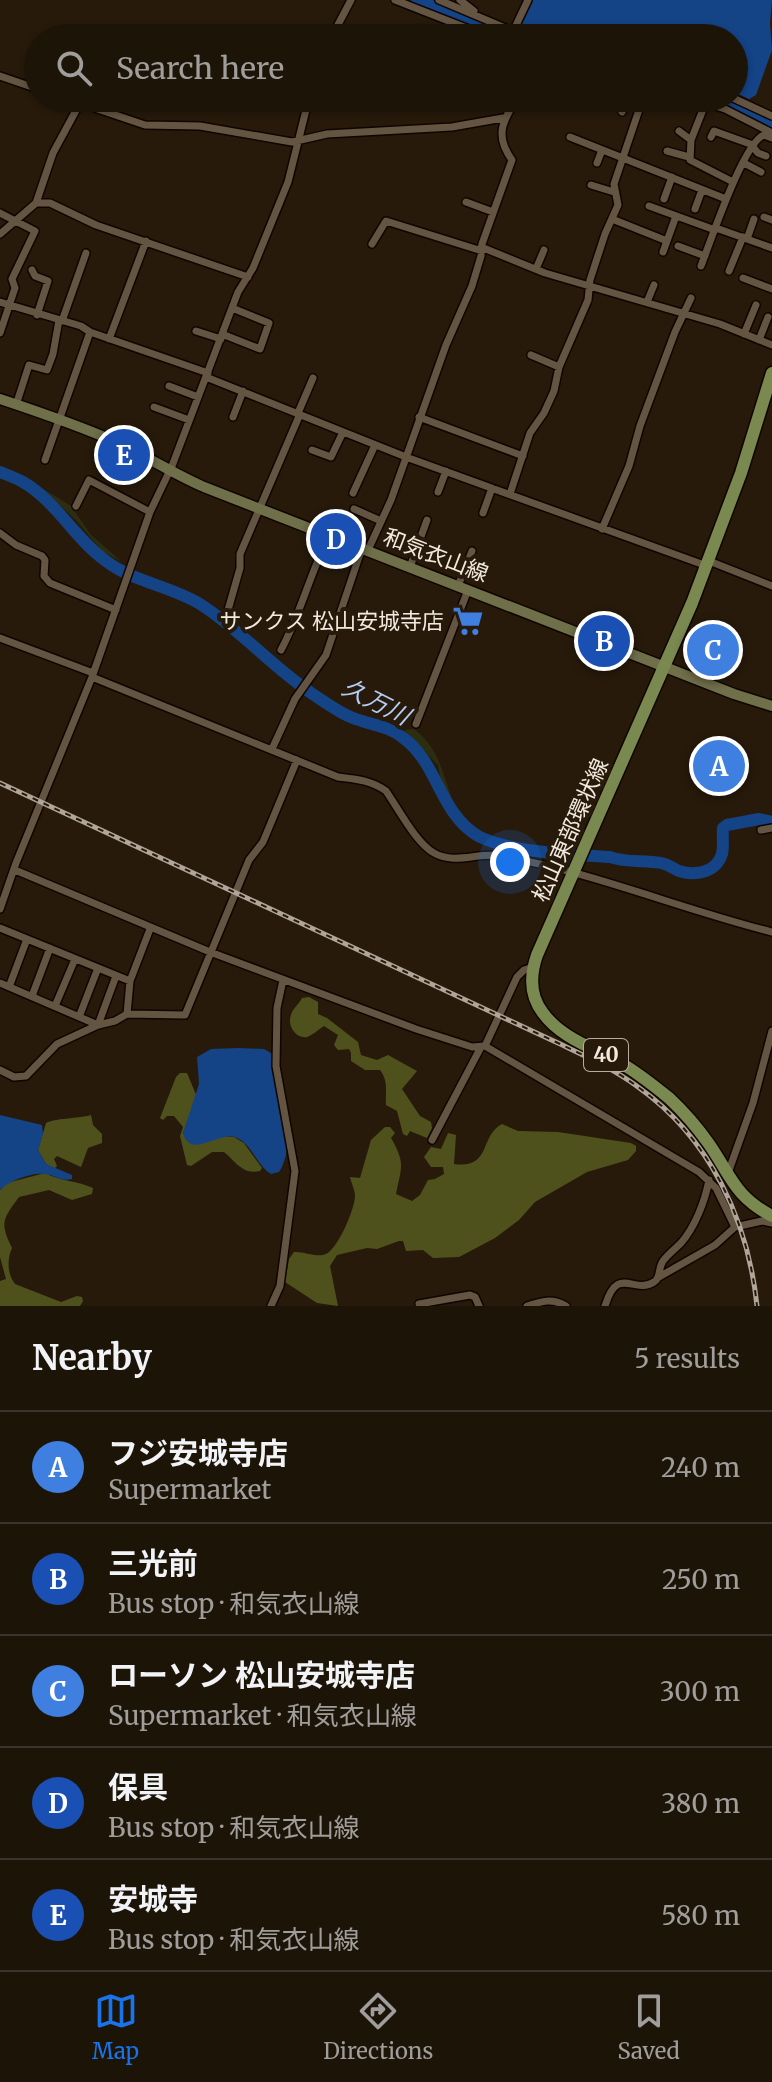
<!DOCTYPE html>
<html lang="en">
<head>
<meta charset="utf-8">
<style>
	:root { --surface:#1d1408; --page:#251d12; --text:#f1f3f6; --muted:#a09e9c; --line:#3b3329; --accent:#1a73e8 }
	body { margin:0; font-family:Merriweather,"Noto Sans JP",serif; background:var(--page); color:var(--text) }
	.you { position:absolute; left:510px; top:862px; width:28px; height:28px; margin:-20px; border:6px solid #fff; border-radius:50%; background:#1a73e8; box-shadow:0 0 0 12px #1a73e833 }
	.badge { display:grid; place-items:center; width:52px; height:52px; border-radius:50%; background:var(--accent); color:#fff; font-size:26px; font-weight:700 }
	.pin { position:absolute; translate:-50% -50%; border:4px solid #fff; box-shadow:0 2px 8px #0006 }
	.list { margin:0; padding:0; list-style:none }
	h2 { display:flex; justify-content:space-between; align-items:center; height:104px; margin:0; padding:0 32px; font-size:34px }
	h2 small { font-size:26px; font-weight:400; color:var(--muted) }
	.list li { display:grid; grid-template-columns:52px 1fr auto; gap:24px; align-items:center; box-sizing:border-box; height:112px; padding:0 32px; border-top:2px solid var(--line) }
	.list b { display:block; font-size:30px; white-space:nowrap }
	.list p { margin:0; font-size:26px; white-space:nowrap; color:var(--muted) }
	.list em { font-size:26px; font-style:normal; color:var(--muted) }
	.icon { flex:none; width:44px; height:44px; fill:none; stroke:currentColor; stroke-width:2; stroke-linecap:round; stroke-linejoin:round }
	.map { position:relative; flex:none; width:772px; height:1306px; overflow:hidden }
	.search { position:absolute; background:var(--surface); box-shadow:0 2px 6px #0004; left:24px; right:24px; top:24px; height:88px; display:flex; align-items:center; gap:20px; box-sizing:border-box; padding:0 28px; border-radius:44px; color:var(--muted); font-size:30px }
	.sheet { height:664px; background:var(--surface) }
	nav { display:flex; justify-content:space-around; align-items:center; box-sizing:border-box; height:112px; border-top:2px solid var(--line); background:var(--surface); font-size:22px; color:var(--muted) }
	nav a { display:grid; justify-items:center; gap:4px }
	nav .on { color:var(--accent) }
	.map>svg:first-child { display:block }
	.green { fill:#2d2e10 }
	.forest { fill:#4f511c }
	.water { fill:#144386 }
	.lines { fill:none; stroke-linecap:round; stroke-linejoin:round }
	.river { stroke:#144386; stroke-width:12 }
	.minor-casing { stroke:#100500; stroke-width:10 }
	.secondary-casing { stroke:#100500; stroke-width:13 }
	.primary-casing { stroke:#100500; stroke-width:15 }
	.minor { stroke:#645543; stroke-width:7 }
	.secondary { stroke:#6f6f4a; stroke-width:10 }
	.primary { stroke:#7a8950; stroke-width:12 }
	.rail-casing { stroke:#afa599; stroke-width:5 }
	.rail { stroke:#271a0b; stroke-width:2; stroke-dasharray:6; stroke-linecap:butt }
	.labels { text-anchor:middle; stroke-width:8; stroke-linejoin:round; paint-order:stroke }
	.shield { fill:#271a0b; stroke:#b6ac9f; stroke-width:2 }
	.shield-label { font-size:20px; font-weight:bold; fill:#f3eadf }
	.street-label { font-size:22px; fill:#f3eadf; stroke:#271a0b }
	.poi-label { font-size:22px; fill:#f3eadf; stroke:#271a0b; text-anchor:end }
	.water-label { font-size:24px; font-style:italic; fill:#b3cdf4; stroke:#271a0b }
</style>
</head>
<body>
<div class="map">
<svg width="772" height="1306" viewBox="0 0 772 1306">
	<rect width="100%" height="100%" fill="#271a0b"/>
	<path class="green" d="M 40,487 L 71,506 L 91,535 L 121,561 L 103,552 L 76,520 Z
		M 414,729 C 439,748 442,772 452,799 L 441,781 L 438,765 L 404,730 Z"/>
	<path class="forest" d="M 309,997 L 318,1002 L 318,1014 L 327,1018 L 358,1042 L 361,1055 L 377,1060 L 388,1055 L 417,1071 L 402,1089 L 420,1116 L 431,1122 L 432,1128 L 427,1138 L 410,1131 L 407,1136 L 403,1134 L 397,1111 L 386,1105 C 385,1091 389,1082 380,1070 L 365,1070 L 351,1061 L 351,1053 L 349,1049 L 338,1050 L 334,1045 L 338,1035 L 324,1026 C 319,1029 313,1035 307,1037 C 295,1039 287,1025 291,1015 C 293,1008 299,1004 302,998 Z
		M 180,1073 L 187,1073 L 197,1097 L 183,1133 L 234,1137 L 244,1143 L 262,1168 L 260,1171 C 243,1175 236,1162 224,1152 L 212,1152 L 191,1166 L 187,1165 L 180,1136 L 183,1127 L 174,1116 L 167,1116 L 163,1120 L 160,1118 L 176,1077 Z
		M 91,1115 L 93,1125 L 102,1134 L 102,1143 L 88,1148 L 81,1167 L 57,1156 L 54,1159 L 57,1166 L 54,1169 L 46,1164 L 38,1150 L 46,1123 C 55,1118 77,1119 91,1115 Z
		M 502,1124 L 518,1131 L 558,1132 L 631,1143 L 636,1146 L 636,1151 L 628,1160 L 587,1172 L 535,1202 L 519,1220 L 495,1238 L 459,1257 L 433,1258 L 423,1250 L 406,1251 L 403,1241 L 399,1241 L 377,1249 L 367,1248 L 337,1255 L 330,1266 L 338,1306 L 317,1303 L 285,1282 L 289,1259 L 294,1252 C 304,1251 316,1258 326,1254 C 338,1249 355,1208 355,1196 C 355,1190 351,1182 350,1177 L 360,1178 L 371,1140 L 385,1127 L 390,1127 L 395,1133 L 391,1138 C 406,1164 401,1167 396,1194 L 412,1201 L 420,1195 L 428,1180 L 435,1179 L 444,1174 L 443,1167 L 431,1167 L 424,1157 L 431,1147 L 441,1149 L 448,1133 L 456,1135 L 454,1164 C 492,1169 479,1136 502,1124 Z
		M 45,1173 C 60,1181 78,1181 93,1188 L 92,1194 L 72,1200 L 49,1190 L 19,1197 C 2,1220 0,1223 12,1248 C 7,1259 7,1274 15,1284 L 61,1302 L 77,1296 L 82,1297 L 83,1301 L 80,1306 L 0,1306 L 0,1281 L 6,1279 L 0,1257 L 0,1190 L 7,1183 Z"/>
	<path class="water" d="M 532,0 L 772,0 L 770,23 L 772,50 L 756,95 L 749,99 L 734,92 L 734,38 L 536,38 L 523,32 L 520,28 Z
		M 238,1048 L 264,1049 L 274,1055 C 272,1092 301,1137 279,1172 L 271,1174 C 256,1165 251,1141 234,1137 C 217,1133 190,1159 183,1133 L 199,1084 L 197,1057 L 211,1049 Z
		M 0,1115 L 42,1125 L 43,1134 L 38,1150 L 46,1164 L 72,1175 L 72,1179 C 60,1182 56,1175 45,1174 C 32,1172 9,1181 0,1190 Z"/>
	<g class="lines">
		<path class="river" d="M 417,0 L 507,38
			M 714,98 L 739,108 L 772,127
			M 0,472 C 7,475 16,478 23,482 C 56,501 75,539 106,561 C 133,582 171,586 200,604 C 241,630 274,669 314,695 C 329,705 346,717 362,721 C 377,726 389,727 402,737 C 438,762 439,813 478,836 C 508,852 575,855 610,857 C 626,863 644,860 661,863 C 668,864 672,868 679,871 C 695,876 716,873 722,854 C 724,846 722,837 723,828 L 727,825 L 759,819 L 772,822"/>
		<g class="minor-casing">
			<path id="minor" d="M 395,0 L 492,38
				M 439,0 L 529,38
				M 460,0 L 474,11
				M 331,38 L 351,0
				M 510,38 L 528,0
				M 0,76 L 38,89
				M 65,98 L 145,125 L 200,126 L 292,142 L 327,134 L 452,127 L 503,118
				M 690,98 L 725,109 L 772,133
				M 733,98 L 772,116
				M 706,102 L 691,140 L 690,160 L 733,182
				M 622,112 L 630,98
				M 679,131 L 691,140
				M 570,137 L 726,199
				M 711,137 L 714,131 L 753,145
				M 753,147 L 758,153 L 766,156
				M 667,151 L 689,157
				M 597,163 L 602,150
				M 744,163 L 761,172
				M 591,185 L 614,192
				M 664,199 L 672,177
				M 466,202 L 493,212
				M 36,203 L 50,203 L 96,225 L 248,277
				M 649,206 L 715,230
				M 695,209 L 702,190
				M 0,213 L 35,231 L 12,279 L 15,288 L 0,333
				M 764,217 L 772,220
				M 612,219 L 667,241
				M 716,228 L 772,248
				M 0,234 L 36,203 L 53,153 L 80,103
				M 747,239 L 754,219
				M 372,244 L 386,221 L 482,251
				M 678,246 L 705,256
				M 481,247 L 545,273 L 720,324 L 772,345
				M 663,252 L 676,216
				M 701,266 C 710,243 744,141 764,135 L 772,138
				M 536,269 L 544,250
				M 32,270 L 35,276 L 48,281 L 37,315
				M 729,271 L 743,237
				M 743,278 L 772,289
				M 0,302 L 81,326 L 90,332 L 208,373
				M 647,302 L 654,285
				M 62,321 L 86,253
				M 196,331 L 221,339
				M 222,334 L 260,349 L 269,323 L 232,308
				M 744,334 L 756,305
				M 109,339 L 146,241
				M 759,340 L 768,317
				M 531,355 L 559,367
				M 206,377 L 406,457 L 707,566
				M 169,386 L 198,397
				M 16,405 L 29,365 L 47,370 L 53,354 L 59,320
				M 154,407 L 189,420
				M 298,413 L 313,378
				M 233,417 L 243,391
				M 419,417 L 523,456
				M 312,450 L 331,457 L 343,432
				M 45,460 L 90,332
				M 438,492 L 446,471
				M 353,493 L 375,445
				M 510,494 L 530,433 L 544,413 L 554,391 L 559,367 L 588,300 L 590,280 L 605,234 L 618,205 L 614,184 L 643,98
				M 76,506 L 89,480 L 150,512
				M 354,509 L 381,521
				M 483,513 L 492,488
				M 602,529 L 629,466 L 640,426 L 675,332 L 691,298
				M 0,533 L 16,545 L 42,556 L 45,560 L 44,576 L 50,583 L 116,610
				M 368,550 L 391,500 L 446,345 L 472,286 L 481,256 L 482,244 L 512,160 C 494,135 503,121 517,98
				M 709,561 L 772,586
				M 410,567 L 427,520
				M 458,586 L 472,551
				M 228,610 L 240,568 L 240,554 L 300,414
				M 0,638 L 93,673
				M 281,650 C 301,613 310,573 329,536
				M 92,677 L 338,777 C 355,779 371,780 386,791 C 398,808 416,843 434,853 C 455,865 478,852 500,856 C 593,872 680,909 772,932
				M 416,724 L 468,590
				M 272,749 L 295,699 L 326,655 L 362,548
				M 761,830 L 772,828
				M 15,870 L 210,952 L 416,1029 L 472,1047 L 485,1046 L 517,977 L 524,970 L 533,967
				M 0,909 L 16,863 L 92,677 L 150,512 L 172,466 L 238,292 L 253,268 L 288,182 L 309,98
				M 0,928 L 130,981 L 150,929
				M 0,983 L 98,1025
				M 9,987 L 27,939
				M 32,996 L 50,948
				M 55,1006 L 75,959
				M 127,1014 L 130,981
				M 79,1017 L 98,968
				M 98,1025 L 116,976
				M 485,1046 L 699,1172 L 716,1188 L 735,1227 L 762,1221 L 772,1223
				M 0,1070 L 14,1077 L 26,1076 L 57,1044 L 98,1025 L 115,1021 L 127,1014 L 185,1015 L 249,860 L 263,842 L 297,760
				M 432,1140 L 481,1047
				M 728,1173 L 753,1103 L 772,1031
				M 659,1277 L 715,1245 L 735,1227
				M 419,1304 L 470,1295 L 475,1297 L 479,1306
				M 271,1306 L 280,1286 L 295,1171 L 276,1066 L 277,1008 L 283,980
				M 527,1306 C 542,1301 552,1298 566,1306
				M 605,1306 C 618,1264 633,1295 654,1282 C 661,1278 658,1268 663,1261 C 668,1254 675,1249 681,1243 C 695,1227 705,1201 709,1180"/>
		</g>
		<g class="secondary-casing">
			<path id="secondary" d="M 0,399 C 39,412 78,425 116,442 C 146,456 174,474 204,487 L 734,694 L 772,706"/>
		</g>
		<g class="primary-casing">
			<path id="primary" d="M 772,373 L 741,473 L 692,603 L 537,955 C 530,975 529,995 543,1013 C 561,1038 593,1048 619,1062 C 637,1072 653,1085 669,1098 C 684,1112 697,1127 709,1144 C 731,1176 735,1197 772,1216"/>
		</g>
		<use href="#minor" class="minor"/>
		<use href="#secondary" class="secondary"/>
		<use href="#primary" class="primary"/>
		<g class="rail-casing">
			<path id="rail" d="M 0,783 L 558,1043 C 585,1056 614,1069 638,1087 C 710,1138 748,1220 757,1306"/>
		</g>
		<use href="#rail" class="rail"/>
	</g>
	<defs>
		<g id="supermarket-bare" transform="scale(2.4)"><path d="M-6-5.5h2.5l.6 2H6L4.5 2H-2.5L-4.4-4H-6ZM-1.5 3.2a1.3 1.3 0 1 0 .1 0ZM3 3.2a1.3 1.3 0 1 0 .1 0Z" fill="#3f7fe0" stroke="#271a0b" stroke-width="2.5" paint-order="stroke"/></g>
	</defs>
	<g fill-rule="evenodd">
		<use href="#supermarket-bare" x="468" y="621"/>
	</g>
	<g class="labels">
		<rect class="shield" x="584" y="1039" width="44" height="32" rx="6"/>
		<g class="shield-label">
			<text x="606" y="1062">40</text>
		</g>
		<g class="street-label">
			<text transform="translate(436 555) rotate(21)" y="8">和気衣山線</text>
			<text transform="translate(570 830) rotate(-66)" y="8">松山東部環状線</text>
		</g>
		<g class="poi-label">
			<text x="444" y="629">サンクス 松山安城寺店</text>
		</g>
		<g class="water-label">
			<text transform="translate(376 702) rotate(27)" y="8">久万川</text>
		</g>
	</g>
</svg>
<div class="you"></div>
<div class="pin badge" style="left:719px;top:766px;background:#3f7fe0">A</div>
<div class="pin badge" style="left:604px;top:641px;background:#1a4fb4">B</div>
<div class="pin badge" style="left:713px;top:650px;background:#3f7fe0">C</div>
<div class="pin badge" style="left:336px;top:539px;background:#1a4fb4">D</div>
<div class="pin badge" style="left:124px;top:455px;background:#1a4fb4">E</div>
<div class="search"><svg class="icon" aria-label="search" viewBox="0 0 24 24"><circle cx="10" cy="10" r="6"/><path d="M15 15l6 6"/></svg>Search here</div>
</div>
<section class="sheet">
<h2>Nearby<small>5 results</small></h2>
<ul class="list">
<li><span class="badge" style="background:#3f7fe0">A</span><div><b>フジ安城寺店</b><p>Supermarket</p></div><em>240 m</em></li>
<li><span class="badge" style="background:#1a4fb4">B</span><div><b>三光前</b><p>Bus stop · 和気衣山線</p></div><em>250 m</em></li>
<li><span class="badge" style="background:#3f7fe0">C</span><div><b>ローソン 松山安城寺店</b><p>Supermarket · 和気衣山線</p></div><em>300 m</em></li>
<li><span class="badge" style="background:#1a4fb4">D</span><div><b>保具</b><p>Bus stop · 和気衣山線</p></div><em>380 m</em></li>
<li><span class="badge" style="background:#1a4fb4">E</span><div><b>安城寺</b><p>Bus stop · 和気衣山線</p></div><em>580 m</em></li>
</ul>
</section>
<nav>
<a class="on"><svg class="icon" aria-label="map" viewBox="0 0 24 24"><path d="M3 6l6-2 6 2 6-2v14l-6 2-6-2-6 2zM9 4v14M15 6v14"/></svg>Map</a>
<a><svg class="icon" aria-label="directions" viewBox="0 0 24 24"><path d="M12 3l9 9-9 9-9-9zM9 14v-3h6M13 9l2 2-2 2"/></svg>Directions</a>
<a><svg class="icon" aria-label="saved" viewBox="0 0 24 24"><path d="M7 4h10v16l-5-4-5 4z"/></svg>Saved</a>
</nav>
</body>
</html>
